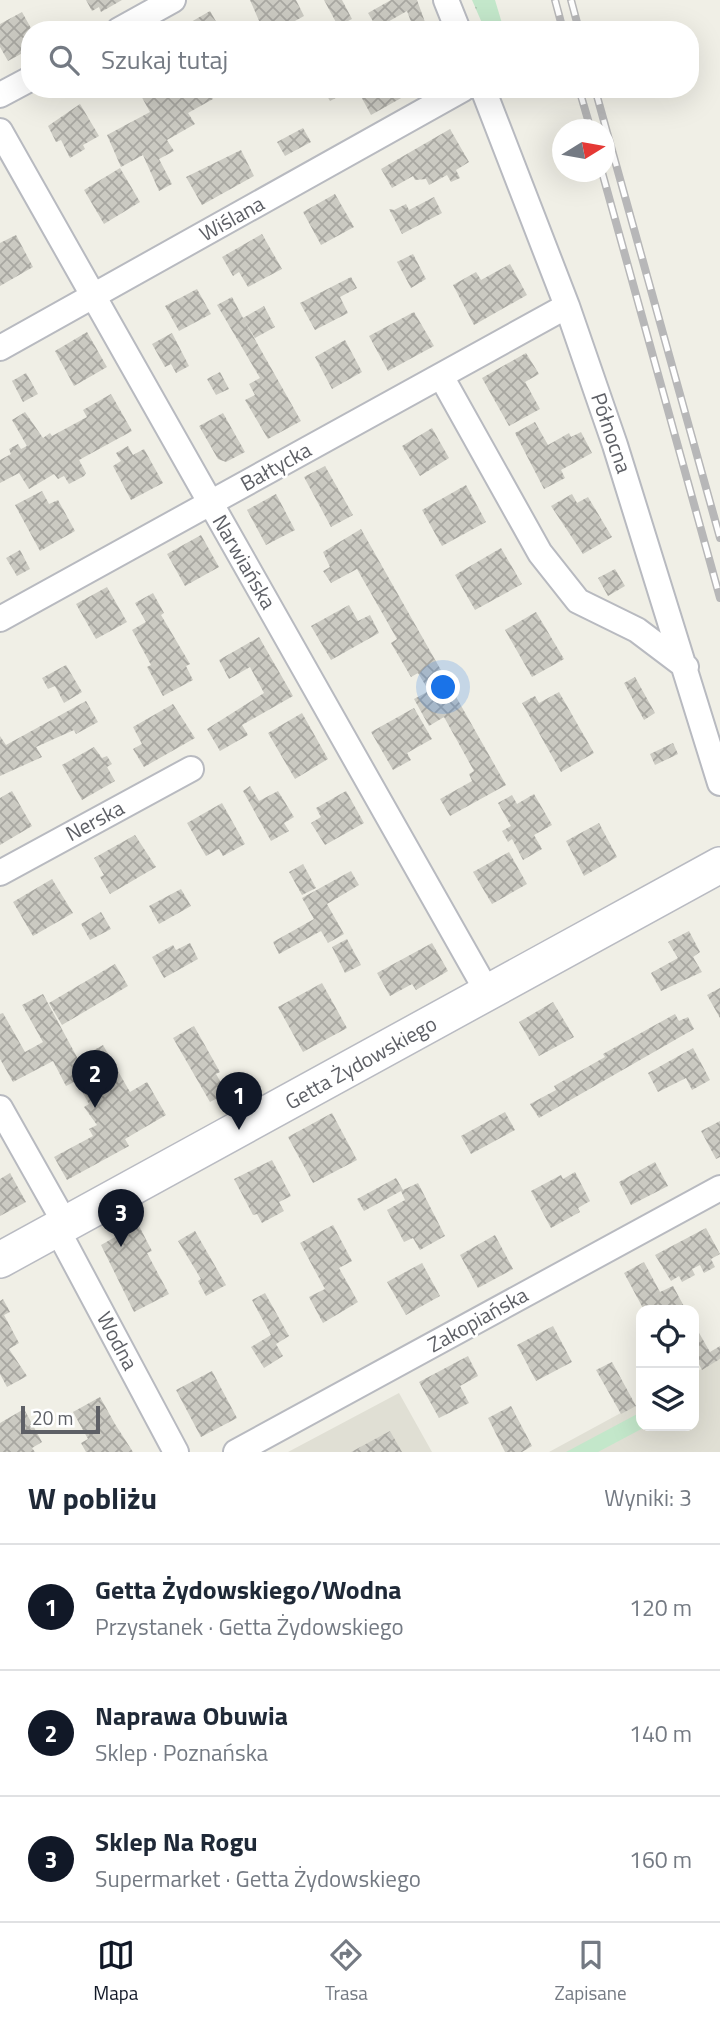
<!DOCTYPE html>
<html lang="pl">
<head>
<meta charset="utf-8">
<style>
	:root { --surface:#fff; --page:#f6f6f7; --text:#1f2937; --muted:#747a83; --line:#e0e1e3; --accent:#111827 }
	body { margin:0; font-family:"Titillium Web",sans-serif; background:var(--page); color:var(--text) }
	.controls { position:absolute; right:21px; bottom:21px; display:grid; overflow:hidden; border-radius:14px; box-shadow:0 7px 28px #0002 }
	.controls button { width:63px; height:63px; display:grid; place-items:center; padding:0; border:0; border-bottom:2px solid var(--line); background:var(--surface); color:var(--text); font:35px sans-serif }
	.compass { position:absolute; left:552px; top:119px; width:63px; height:63px; border-radius:50%; background:var(--surface); box-shadow:0 7px 28px #0002; rotate:79deg }
	.scale { position:absolute; left:21px; bottom:18px; width:79px; box-sizing:border-box; padding-left:7px; border:4px solid #5e6066; border-top:0; font-size:19px; line-height:24px; white-space:nowrap; color:#5e6066; -webkit-text-stroke:5px #fff; paint-order:stroke }
	.you { position:absolute; left:444px; top:688px; width:24px; height:24px; margin:-18px; border:5px solid #fff; border-radius:50%; background:#1a73e8; box-shadow:0 0 0 10px #1a73e833 }
	.badge { display:grid; place-items:center; width:46px; height:46px; border-radius:50%; background:var(--accent); color:#fff; font-size:23px; font-weight:700 }
	.pin { position:absolute; translate:-50% -58px; filter:drop-shadow(0 2px 4px #0008) }
	.pin::after { content:''; position:absolute; top:37px; width:24px; height:21px; background:inherit; clip-path:polygon(0 0,100% 0,50% 100%) }
	.list { margin:0; padding:0; list-style:none }
	h2 { display:flex; justify-content:space-between; align-items:center; height:91px; margin:0; padding:0 28px; font-size:30px }
	h2 small { font-size:23px; font-weight:400; color:var(--muted) }
	.list li { display:grid; grid-template-columns:46px 1fr auto; gap:21px; align-items:center; box-sizing:border-box; height:126px; padding:0 28px; border-top:2px solid var(--line) }
	.list b { display:block; font-size:26px; white-space:nowrap }
	.list p { margin:0; font-size:23px; white-space:nowrap; color:var(--muted) }
	.list em { font-size:23px; font-style:normal; color:var(--muted) }
	.icon { flex:none; width:38px; height:38px; fill:none; stroke:currentColor; stroke-width:2; stroke-linecap:round; stroke-linejoin:round }
	.map { position:relative; flex:none; width:720px; height:1452px; overflow:hidden }
	.search { position:absolute; background:var(--surface); box-shadow:0 7px 28px #0002; left:21px; right:21px; top:21px; height:77px; display:flex; align-items:center; gap:18px; box-sizing:border-box; padding:0 24px; border-radius:28px; color:var(--muted); font-size:26px }
	.sheet { height:469px; background:var(--surface) }
	nav { display:flex; justify-content:space-around; align-items:center; box-sizing:border-box; height:98px; border-top:2px solid var(--line); background:var(--surface); font-size:19px; color:var(--muted) }
	nav a { display:grid; justify-items:center; gap:4px }
	nav .on { color:var(--accent) }
	.map>svg:first-child { display:block }
	.education { fill:#e0dfd4 }
	.grass { fill:url(#grass-tufts) }
	.garden { fill:#c3e7ca }
	.building { fill:url(#building-cross-hatch) }
	.lines { fill:none; stroke-linecap:round; stroke-linejoin:round }
	.street-casing { stroke:#b8bac0; stroke-width:28 }
	.secondary-casing { stroke:#b9bbc2; stroke-width:38 }
	.street { stroke:#fff; stroke-width:24 }
	.secondary { stroke:#fff; stroke-width:35 }
	.rail-casing { stroke:#b7b7b8; stroke-width:8 }
	.rail { stroke:#fff; stroke-width:5; stroke-dasharray:16; stroke-linecap:butt }
	.labels { text-anchor:middle; stroke-width:5; stroke-linejoin:round; paint-order:stroke }
	.street-label { font-size:21px; fill:#5e6066; stroke:#fff }
</style>
</head>
<body>
<div class="map">
<svg width="720" height="1452" viewBox="0 0 720 1452">
	<defs>
		<pattern id="grass-tufts" width="24" height="20" patternUnits="userSpaceOnUse" patternTransform="scale(1.75)"><rect width="24" height="20" fill="#c3e7ca"/><path d="M3 7l-1-3M5 7V3M7 7l1-3M15 17l-1-3M17 17v-4M19 17l1-3" fill="none" stroke="#a2bfa8"/></pattern>
		<pattern id="building-cross-hatch" width="8" height="8" patternUnits="userSpaceOnUse" patternTransform="scale(1.75)"><rect width="8" height="8" fill="#cbcac2"/><path d="M0 0l8 8M0 8l8-8" fill="none" stroke="#a8a7a1"/></pattern>
	</defs>
	<rect width="100%" height="100%" fill="#f0efe6"/>
	<path class="education" d="M 720,1359 L 720,1452 L 549,1452 L 641,1402 L 641,1426 L 694,1426 L 694,1373 Z
		M 399,1393 L 432,1452 L 288,1452 Z"/>
	<path class="grass" d="M 472,0 L 495,0 L 504,30 L 485,30 Z"/>
	<path class="garden" d="M 641,1412 L 641,1426 L 647,1426 L 598,1452 L 566,1452 Z"/>
	<path class="building" d="M 86,0 L 122,0 L 101,12 L 99,7 L 92,11 Z
		M 250,0 L 296,0 L 304,16 L 284,27 L 286,30 L 263,30 Z
		M 324,0 L 342,0 L 352,19 L 338,26 Z
		M 391,0 L 417,0 L 425,22 L 413,27 L 407,11 L 377,28 L 368,13 Z
		M 210,11 L 221,30 L 177,30 Z
		M 22,12 L 32,30 L 30,49 L 8,61 L 0,47 L 0,24 Z
		M 145,89 L 207,89 L 213,99 L 188,113 L 195,124 L 167,140 L 174,151 L 159,159 L 172,184 L 159,191 L 143,155 L 121,167 L 107,135 L 150,112 L 139,92 Z
		M 323,89 L 340,89 L 343,94 L 330,101 Z
		M 357,89 L 399,89 L 403,97 L 371,115 Z
		M 80,104 L 99,136 L 83,145 L 85,149 L 70,158 L 61,140 L 56,142 L 48,126 Z
		M 303,128 L 311,142 L 285,156 L 277,142 Z
		M 450,129 L 469,162 L 456,170 L 460,178 L 451,182 L 447,175 L 429,185 L 426,179 L 415,180 L 413,176 L 392,188 L 381,169 Z
		M 241,150 L 254,176 L 202,205 L 186,177 Z
		M 120,168 L 140,202 L 104,224 L 84,190 Z
		M 335,194 L 354,227 L 321,245 L 303,212 Z
		M 434,197 L 442,213 L 402,234 L 389,209 L 394,210 L 406,204 L 409,210 Z
		M 262,234 L 282,269 L 248,287 L 239,272 L 233,276 L 222,257 Z
		M 16,235 L 33,267 L 0,286 L 0,243 Z
		M 413,254 L 426,279 L 411,288 L 397,262 Z
		M 510,264 L 527,295 L 474,325 L 453,285 L 476,272 L 481,280 Z
		M 351,277 L 357,288 L 340,297 L 348,313 L 315,330 L 300,303 Z
		M 197,289 L 211,314 L 179,331 L 165,306 Z
		M 232,297 L 243,318 L 264,306 L 275,327 L 255,338 L 244,320 L 301,421 L 268,439 L 245,400 L 255,395 L 249,384 L 260,378 L 217,305 Z
		M 414,312 L 434,346 L 388,371 L 369,336 Z
		M 87,332 L 107,367 L 74,386 L 55,351 Z
		M 172,333 L 189,366 L 176,373 L 171,364 L 165,367 L 152,344 Z
		M 345,340 L 362,372 L 332,389 L 315,357 Z
		M 526,353 L 539,374 L 525,382 L 540,409 L 509,426 L 482,378 Z
		M 220,372 L 229,389 L 216,395 L 207,379 Z
		M 26,373 L 38,394 L 23,402 L 12,381 Z
		M 111,394 L 132,431 L 79,460 L 86,473 L 84,476 L 69,484 L 64,476 L 58,479 L 54,474 L 29,489 L 19,473 L 0,483 L 0,460 L 11,454 L 9,449 L 18,444 L 21,449 L 27,446 L 12,420 L 25,412 L 43,438 L 50,433 L 52,436 L 87,417 L 83,410 Z
		M 223,413 L 245,452 L 226,462 L 218,459 L 199,426 Z
		M 535,422 L 548,445 L 569,433 L 571,437 L 581,432 L 592,453 L 561,470 L 565,478 L 544,489 L 515,433 Z
		M 432,428 L 449,458 L 420,476 L 402,446 Z
		M 128,446 L 133,455 L 144,449 L 163,483 L 131,500 L 113,466 L 121,461 L 116,453 Z
		M 325,466 L 353,515 L 331,527 L 304,477 Z
		M 466,485 L 486,522 L 442,546 L 422,510 Z
		M 42,491 L 49,504 L 58,500 L 75,531 L 40,551 L 15,505 Z
		M 276,494 L 295,530 L 266,545 L 247,510 Z
		M 572,494 L 577,503 L 588,497 L 612,537 L 583,554 L 551,506 Z
		M 361,529 L 506,785 L 450,816 L 440,799 L 472,781 L 469,774 L 474,771 L 444,717 L 429,726 L 414,699 L 429,691 L 418,673 L 411,677 L 391,643 L 397,639 L 357,569 L 331,583 L 323,571 L 330,567 L 323,552 Z
		M 201,535 L 219,567 L 185,586 L 167,554 Z
		M 501,548 L 522,584 L 475,610 L 455,575 Z
		M 20,550 L 30,569 L 17,576 L 6,558 Z
		M 615,569 L 625,586 L 608,596 L 598,578 Z
		M 107,587 L 127,622 L 96,639 L 76,604 Z
		M 153,593 L 164,613 L 161,615 L 190,664 L 186,666 L 193,680 L 163,696 L 147,667 L 151,665 L 132,630 L 146,622 L 135,603 Z
		M 349,605 L 358,621 L 370,615 L 379,633 L 331,660 L 311,626 Z
		M 536,612 L 564,659 L 532,677 L 505,630 Z
		M 259,637 L 293,696 L 242,725 L 248,735 L 220,751 L 207,729 L 264,693 L 250,667 L 229,679 L 219,660 Z
		M 66,665 L 82,692 L 64,703 L 55,686 L 48,689 L 42,678 Z
		M 635,677 L 655,713 L 644,720 L 624,683 Z
		M 559,692 L 594,753 L 561,772 L 522,703 L 535,696 L 539,703 Z
		M 86,701 L 98,722 L 76,734 L 74,730 L 36,747 L 42,757 L 0,776 L 0,736 L 6,745 Z
		M 173,704 L 195,738 L 144,767 L 133,749 L 142,744 L 133,727 Z
		M 414,708 L 432,739 L 407,753 L 411,760 L 393,770 L 371,732 Z
		M 302,713 L 328,759 L 295,779 L 268,733 Z
		M 673,743 L 678,754 L 655,765 L 650,754 Z
		M 94,747 L 102,758 L 107,756 L 112,764 L 107,767 L 115,781 L 82,800 L 62,765 Z
		M 250,786 L 259,801 L 278,791 L 294,817 L 284,823 L 289,831 L 271,841 L 243,791 Z
		M 12,791 L 32,826 L 0,845 L 0,798 Z
		M 346,791 L 364,823 L 325,845 L 311,823 L 321,817 L 316,808 Z
		M 534,794 L 552,825 L 534,835 L 542,849 L 523,860 L 512,839 L 508,842 L 502,831 L 511,826 L 498,803 L 512,795 L 517,804 Z
		M 222,803 L 245,844 L 223,856 L 219,849 L 206,856 L 187,823 Z
		M 599,823 L 617,857 L 584,876 L 566,841 Z
		M 135,835 L 156,867 L 110,894 L 100,877 L 104,875 L 94,858 Z
		M 509,852 L 527,884 L 492,904 L 473,872 Z
		M 303,864 L 316,888 L 302,895 L 289,872 Z
		M 351,871 L 359,885 L 327,904 L 344,934 L 328,943 L 321,931 L 279,954 L 273,942 L 314,919 L 302,898 Z
		M 52,879 L 73,913 L 33,936 L 13,902 Z
		M 181,889 L 191,906 L 159,924 L 149,906 Z
		M 101,912 L 111,929 L 90,940 L 81,924 Z
		M 689,931 L 700,952 L 693,957 L 702,972 L 661,991 L 651,973 L 678,958 L 668,942 Z
		M 347,939 L 361,965 L 345,973 L 332,947 Z
		M 190,943 L 198,959 L 164,978 L 152,957 L 173,945 L 176,950 Z
		M 432,943 L 448,971 L 416,990 L 412,984 L 390,996 L 377,973 Z
		M 115,964 L 128,986 L 62,1025 L 49,1003 Z
		M 322,983 L 347,1028 L 303,1052 L 278,1007 Z
		M 720,988 L 720,1018 L 707,995 Z
		M 43,994 L 78,1059 L 103,1045 L 130,1092 L 147,1082 L 166,1115 L 125,1139 L 129,1146 L 67,1180 L 54,1157 L 93,1136 L 89,1129 L 97,1125 L 84,1107 L 89,1104 L 76,1081 L 66,1086 L 53,1061 L 13,1082 L 0,1059 L 0,1014 L 3,1013 L 25,1052 L 43,1042 L 22,1005 Z
		M 553,1002 L 574,1037 L 539,1056 L 519,1022 Z
		M 675,1014 L 679,1021 L 688,1017 L 694,1029 L 539,1118 L 530,1104 L 556,1090 L 554,1086 L 605,1057 L 603,1054 Z
		M 194,1026 L 220,1072 L 216,1074 L 227,1093 L 210,1102 L 173,1038 Z
		M 693,1048 L 710,1080 L 692,1090 L 686,1078 L 658,1092 L 648,1073 Z
		M 505,1112 L 515,1130 L 471,1154 L 461,1136 Z
		M 332,1113 L 357,1160 L 313,1183 L 288,1137 Z
		M 720,1121 L 720,1157 L 716,1159 L 701,1131 Z
		M 272,1160 L 291,1196 L 279,1202 L 284,1211 L 262,1223 L 257,1214 L 253,1215 L 234,1179 Z
		M 655,1162 L 668,1186 L 631,1205 L 619,1182 Z
		M 575,1172 L 590,1201 L 578,1208 L 580,1212 L 551,1228 L 531,1191 L 561,1175 L 563,1179 Z
		M 10,1173 L 26,1202 L 0,1216 L 0,1179 Z
		M 396,1178 L 403,1190 L 418,1183 L 445,1236 L 420,1250 L 413,1238 L 404,1242 L 387,1210 L 405,1200 L 401,1191 L 364,1211 L 357,1199 Z
		M 138,1224 L 152,1251 L 147,1253 L 169,1294 L 134,1312 L 101,1245 Z
		M 333,1225 L 352,1261 L 339,1268 L 358,1302 L 323,1323 L 309,1297 L 325,1289 L 300,1243 Z
		M 706,1228 L 720,1254 L 711,1259 L 715,1267 L 704,1273 L 700,1265 L 692,1269 L 695,1275 L 682,1282 L 679,1276 L 671,1281 L 655,1255 Z
		M 195,1231 L 226,1285 L 206,1296 L 198,1281 L 201,1279 L 178,1241 Z
		M 495,1235 L 513,1269 L 478,1288 L 460,1255 Z
		M 644,1262 L 660,1292 L 673,1286 L 686,1310 L 644,1310 L 624,1273 Z
		M 422,1263 L 440,1296 L 406,1315 L 387,1282 Z
		M 265,1293 L 289,1336 L 276,1344 L 283,1356 L 264,1368 L 251,1347 L 271,1335 L 252,1300 Z
		M 3,1299 L 10,1312 L 4,1315 L 19,1343 L 9,1349 L 27,1376 L 7,1387 L 0,1374 L 0,1301 Z
		M 694,1324 L 710,1352 L 720,1346 L 720,1359 L 702,1370 L 694,1355 Z
		M 553,1326 L 572,1362 L 536,1381 L 517,1345 Z
		M 468,1356 L 478,1376 L 460,1386 L 469,1403 L 439,1418 L 419,1382 Z
		M 612,1362 L 636,1406 L 621,1414 L 596,1370 Z
		M 212,1371 L 237,1418 L 201,1437 L 176,1390 Z
		M 100,1397 L 115,1424 L 133,1452 L 86,1452 L 81,1443 L 88,1439 L 73,1412 Z
		M 511,1406 L 532,1446 L 522,1452 L 505,1452 L 488,1418 Z
		M 24,1409 L 42,1442 L 32,1448 L 35,1452 L 0,1452 L 0,1423 Z
		M 390,1431 L 402,1452 L 351,1452 Z"/>
	<g class="lines">
		<g class="street-casing">
			<path id="street" d="M 446,0 L 458,30
				M 119,30 L 173,0
				M 483,89 L 567,306 L 615,445 L 720,783
				M 0,95 L 30,79
				M 0,131 L 488,993
				M 0,348 L 463,89
				M 441,376 L 540,553 L 578,601 L 637,630 L 686,667
				M 0,619 L 567,306
				M 0,873 L 191,769
				M 0,1108 L 66,1225
				M 57,1229 L 176,1452
				M 236,1452 L 720,1188"/>
		</g>
		<g class="secondary-casing">
			<path id="secondary" d="M 0,1260 L 720,865"/>
		</g>
		<use href="#street" class="street"/>
		<use href="#secondary" class="secondary"/>
		<g class="rail-casing">
			<path id="rail" d="M 555,0 L 563,30
				M 571,0 L 579,30
				M 579,89 L 591,130
				M 595,89 L 720,538
				M 602,172 L 720,598"/>
		</g>
		<use href="#rail" class="rail"/>
	</g>
	<g class="labels">
		<g class="street-label">
			<text transform="translate(232 219) rotate(-29)" y="7">Wiślana</text>
			<text transform="translate(611 433) rotate(71)" y="7">Północna</text>
			<text transform="translate(276 467) rotate(-29)" y="7">Bałtycka</text>
			<text transform="translate(244 562) rotate(60)" y="7">Narwiańska</text>
			<text transform="translate(95 821) rotate(-28)" y="7">Nerska</text>
			<text transform="translate(361 1063) rotate(-29)" y="7">Getta Żydowskiego</text>
			<text transform="translate(478 1320) rotate(-29)" y="7">Zakopiańska</text>
			<text transform="translate(117 1341) rotate(62)" y="7">Wodna</text>
		</g>
	</g>
</svg>
<div class="controls">
<button><svg class="icon" aria-label="locate" viewBox="0 0 24 24"><circle cx="12" cy="12" r="6"/><path d="M12 2v4M12 18v4M2 12h4M18 12h4"/></svg></button>
<button><svg class="icon" aria-label="layers" viewBox="0 0 24 24"><path d="M12 4l9 5-9 5-9-5zM3 14l9 5 9-5"/></svg></button>
</div>
<svg class="compass" viewBox="-18 -18 36 36"><path d="M0-13l5 13h-10z" fill="#e53935"/><path d="M0 13l5-13h-10z" fill="#747a83"/></svg>
<div class="scale">20 m</div>
<div class="you"></div>
<div class="pin badge" style="left:239px;top:1130px">1</div>
<div class="pin badge" style="left:95px;top:1108px">2</div>
<div class="pin badge" style="left:121px;top:1247px">3</div>
<div class="search"><svg class="icon" aria-label="search" viewBox="0 0 24 24"><circle cx="10" cy="10" r="6"/><path d="M15 15l6 6"/></svg>Szukaj tutaj</div>
</div>
<section class="sheet">
<h2>W pobliżu<small>Wyniki: 3</small></h2>
<ul class="list">
<li><span class="badge">1</span><div><b>Getta Żydowskiego/Wodna</b><p>Przystanek · Getta Żydowskiego</p></div><em>120 m</em></li>
<li><span class="badge">2</span><div><b>Naprawa Obuwia</b><p>Sklep · Poznańska</p></div><em>140 m</em></li>
<li><span class="badge">3</span><div><b>Sklep Na Rogu</b><p>Supermarket · Getta Żydowskiego</p></div><em>160 m</em></li>
</ul>
</section>
<nav>
<a class="on"><svg class="icon" aria-label="map" viewBox="0 0 24 24"><path d="M3 6l6-2 6 2 6-2v14l-6 2-6-2-6 2zM9 4v14M15 6v14"/></svg>Mapa</a>
<a><svg class="icon" aria-label="directions" viewBox="0 0 24 24"><path d="M12 3l9 9-9 9-9-9zM9 14v-3h6M13 9l2 2-2 2"/></svg>Trasa</a>
<a><svg class="icon" aria-label="saved" viewBox="0 0 24 24"><path d="M7 4h10v16l-5-4-5 4z"/></svg>Zapisane</a>
</nav>
</body>
</html>
